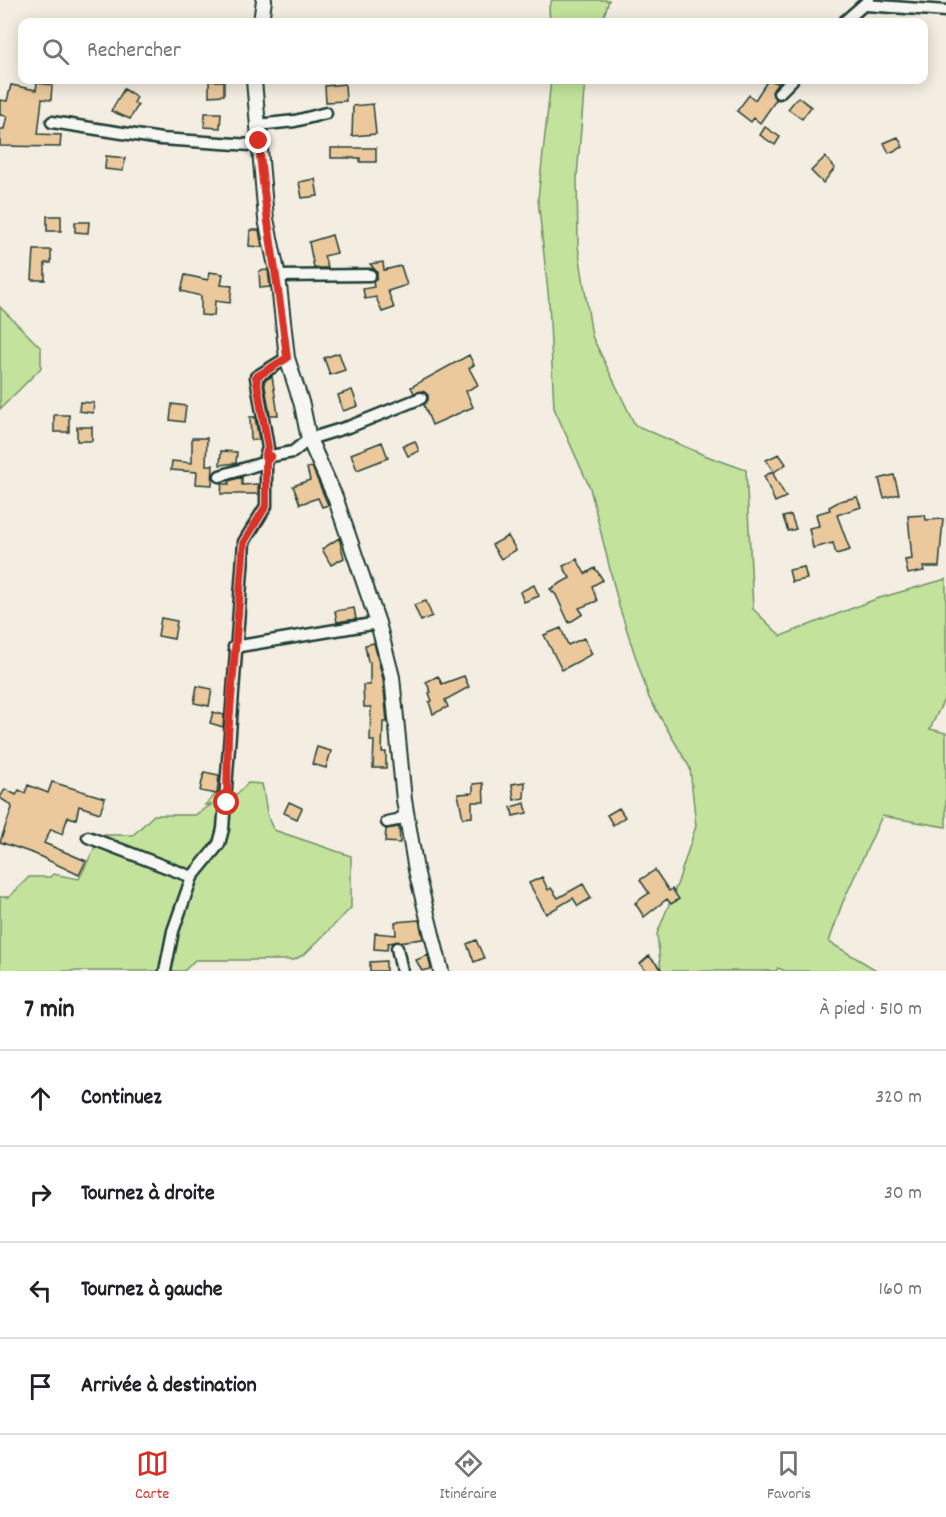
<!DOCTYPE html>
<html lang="fr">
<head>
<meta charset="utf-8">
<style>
	:root { --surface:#fff; --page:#f2f2f2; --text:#202124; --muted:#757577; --line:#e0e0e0; --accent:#d93025 }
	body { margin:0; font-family:Dekko,sans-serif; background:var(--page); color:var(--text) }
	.stop { position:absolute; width:18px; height:18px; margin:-14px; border:4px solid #d93025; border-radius:50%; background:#fff }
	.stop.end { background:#d93025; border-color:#fff; box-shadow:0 2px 6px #0008 }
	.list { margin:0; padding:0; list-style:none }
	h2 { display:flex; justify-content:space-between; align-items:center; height:78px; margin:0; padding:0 24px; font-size:26px }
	h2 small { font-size:20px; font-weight:400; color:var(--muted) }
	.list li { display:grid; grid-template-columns:39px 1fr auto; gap:18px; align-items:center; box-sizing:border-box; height:96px; padding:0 24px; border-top:2px solid var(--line) }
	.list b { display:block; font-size:22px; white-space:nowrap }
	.list em { font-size:20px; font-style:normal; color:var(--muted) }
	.icon { flex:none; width:33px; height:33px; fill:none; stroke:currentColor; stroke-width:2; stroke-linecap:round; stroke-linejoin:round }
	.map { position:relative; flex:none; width:946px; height:971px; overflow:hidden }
	.search { position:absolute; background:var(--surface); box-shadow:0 3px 15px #0003; left:18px; right:18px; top:18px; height:66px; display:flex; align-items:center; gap:15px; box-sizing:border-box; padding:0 21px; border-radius:12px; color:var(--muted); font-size:22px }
	.sheet { height:462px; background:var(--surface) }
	nav { display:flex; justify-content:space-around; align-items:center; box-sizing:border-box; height:84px; border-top:2px solid var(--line); background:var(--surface); font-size:16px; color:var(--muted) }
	nav a { display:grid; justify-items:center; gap:3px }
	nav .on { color:var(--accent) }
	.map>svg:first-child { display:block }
	.green { fill:#c3e39c; stroke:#719068; stroke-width:1.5 }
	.building { fill:#ebc99d; stroke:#1f3d34; stroke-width:1.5 }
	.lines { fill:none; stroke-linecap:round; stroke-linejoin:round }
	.minor-casing { stroke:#1f3d34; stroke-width:15 }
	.tertiary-casing { stroke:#1f3d34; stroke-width:18 }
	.minor { stroke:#f6f6f2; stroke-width:10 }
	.tertiary { stroke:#f6f6f2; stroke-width:14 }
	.route { stroke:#d93025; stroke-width:8 }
</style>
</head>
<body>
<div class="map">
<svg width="946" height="971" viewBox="0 0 946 971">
	<rect width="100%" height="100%" fill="#f4ede1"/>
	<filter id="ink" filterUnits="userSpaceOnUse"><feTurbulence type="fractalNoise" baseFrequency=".0167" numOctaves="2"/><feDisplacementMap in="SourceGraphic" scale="12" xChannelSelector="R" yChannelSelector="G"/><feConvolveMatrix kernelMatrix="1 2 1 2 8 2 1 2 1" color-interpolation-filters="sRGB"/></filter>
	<g filter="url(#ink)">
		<path class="green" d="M 552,0 L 609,0 L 602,22 L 550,22 L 549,7 Z
			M 551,80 L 585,80 L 577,177 L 578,246 L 592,336 L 635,425 L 704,455 L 746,470 L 753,609 L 781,636 L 876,599 L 946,579 L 946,695 L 930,729 L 946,733 L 946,827 L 882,816 L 842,904 L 829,942 L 878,971 L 785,971 L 778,968 L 776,971 L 661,971 L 657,934 L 678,882 L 696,826 L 690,768 L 649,698 L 619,606 L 590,488 L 554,408 L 549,302 L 538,199 Z
			M 0,307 L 41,348 L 41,368 L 0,409 Z
			M 248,783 L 262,784 C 266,800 265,816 274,830 L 351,856 L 351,908 L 305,954 L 294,960 L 195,960 L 184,971 L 0,971 L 0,897 L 9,897 L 29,877 L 50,877 L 53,874 L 79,879 L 101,835 L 133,835 L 154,815 L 195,815 L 212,804 L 205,805 L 216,794 L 237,794 Z"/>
		<path class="building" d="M 768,80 L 778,83 L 772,92 L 776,100 L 760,123 L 754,118 L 751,122 L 737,111 L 749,95 L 755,100 Z
			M 209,81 L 224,81 L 224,95 L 209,96 Z
			M 37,83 L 52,85 L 51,100 L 42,99 L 38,134 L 61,135 L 60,147 L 0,146 L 0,129 L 4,129 L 7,116 L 0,115 L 0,100 L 7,101 L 11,85 L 36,90 Z
			M 345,84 L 346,101 L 326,102 L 325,86 Z
			M 124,89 L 137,97 L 134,103 L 138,105 L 130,119 L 111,111 Z
			M 798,97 L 811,107 L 802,119 L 788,109 Z
			M 373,104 L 376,134 L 352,136 L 353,106 Z
			M 205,113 L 221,113 L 220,128 L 204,127 Z
			M 765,127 L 780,137 L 775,145 L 760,135 Z
			M 898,137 L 903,147 L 889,153 L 884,143 Z
			M 331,148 L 376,148 L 376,162 L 360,162 L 360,158 L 331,158 Z
			M 106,156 L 125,158 L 123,171 L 105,169 Z
			M 825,157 L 835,168 L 823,183 L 811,171 Z
			M 315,179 L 318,196 L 302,198 L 299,182 Z
			M 47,216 L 61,216 L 61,231 L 47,231 Z
			M 75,222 L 89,222 L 88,233 L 75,232 Z
			M 250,230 L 259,230 L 262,247 L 249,246 Z
			M 332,235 L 337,253 L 324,256 L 328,268 L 314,268 L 309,242 Z
			M 34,250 L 51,250 L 51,263 L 45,263 L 45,280 L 32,280 Z
			M 383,262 L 384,270 L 401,266 L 407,285 L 388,291 L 394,308 L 382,312 L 376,297 L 365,299 L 363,289 L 374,287 L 373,282 L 377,278 L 377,272 L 370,264 Z
			M 268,270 L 270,287 L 260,288 L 259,271 Z
			M 209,272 L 223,274 L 221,285 L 232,286 L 230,303 L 215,301 L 214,316 L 201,315 L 201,296 L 181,291 L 185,275 L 208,280 Z
			M 339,353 L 345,370 L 330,375 L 324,358 Z
			M 469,355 L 474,365 L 469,368 L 478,385 L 466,391 L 473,407 L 432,425 L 424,405 L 428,400 L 428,395 L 423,391 L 414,393 L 411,387 Z
			M 272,376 L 278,415 L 270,415 L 264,381 Z
			M 352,390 L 358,406 L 343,411 L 338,395 Z
			M 80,402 L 94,403 L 93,413 L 79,411 Z
			M 172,404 L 186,406 L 184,422 L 170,420 Z
			M 54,415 L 69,415 L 69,432 L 54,432 Z
			M 250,417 L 255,417 L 259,440 L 251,440 Z
			M 77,427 L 92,427 L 92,441 L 77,441 Z
			M 192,438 L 207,438 L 206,465 L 213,465 L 212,485 L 196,484 L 197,472 L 171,470 L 172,461 L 192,463 Z
			M 415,441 L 419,451 L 408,456 L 403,446 Z
			M 382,442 L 388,458 L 357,470 L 351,454 Z
			M 221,451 L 237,452 L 236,463 L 220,465 Z
			M 779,454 L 786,464 L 774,472 L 766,460 Z
			M 312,467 L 328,505 L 322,507 L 318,498 L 300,504 L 293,486 L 310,480 L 307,468 Z
			M 772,472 L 786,497 L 775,502 L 764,476 Z
			M 894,475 L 899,494 L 884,498 L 879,479 Z
			M 242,477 L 242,485 L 258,484 L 258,494 L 221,494 L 222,484 L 229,484 L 229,481 Z
			M 857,497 L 861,507 L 837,515 L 850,550 L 836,554 L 833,543 L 813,548 L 809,528 L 819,526 L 816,514 L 830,510 L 829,507 L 840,501 Z
			M 791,515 L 796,529 L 788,531 L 783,517 Z
			M 925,515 L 926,520 L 943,519 L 939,567 L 923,567 L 924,571 L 908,574 L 905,560 L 912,559 L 908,516 Z
			M 508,536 L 516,550 L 501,559 L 492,545 Z
			M 339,538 L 344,558 L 331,565 L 322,549 Z
			M 577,559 L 585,574 L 595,568 L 603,580 L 592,586 L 597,601 L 579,608 L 583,614 L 569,623 L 556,595 L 550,589 L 570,578 L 563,566 Z
			M 804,567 L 807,579 L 792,582 L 789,570 Z
			M 534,585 L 539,596 L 524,602 L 520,592 Z
			M 426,601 L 432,616 L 421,621 L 414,605 Z
			M 354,608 L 356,619 L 337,622 L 335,611 Z
			M 161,618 L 177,621 L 174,639 L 158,636 Z
			M 561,628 L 568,645 L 584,638 L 592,654 L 562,670 L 544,635 Z
			M 374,643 L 383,679 L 387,722 L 383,722 L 382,752 L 386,752 L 386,768 L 373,768 L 374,741 L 370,741 L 371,707 L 364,707 L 363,685 L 370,685 L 370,662 L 368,662 L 365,645 Z
			M 438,676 L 442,684 L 464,676 L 469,687 L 445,700 L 448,707 L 433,714 L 429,702 L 432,701 L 429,693 L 431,692 L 426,682 Z
			M 197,686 L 212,689 L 209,706 L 194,703 Z
			M 213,712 L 224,715 L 223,727 L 210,723 Z
			M 317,747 L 331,751 L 326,768 L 312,764 Z
			M 204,772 L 219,775 L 217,794 L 200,791 Z
			M 52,782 L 105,798 L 100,813 L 79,806 L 76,819 L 68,817 L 62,834 L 51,829 L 44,843 L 86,861 L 79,875 L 35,854 L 0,842 L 12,808 L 11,805 L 0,798 L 5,789 L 16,795 L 19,790 L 25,793 L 28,785 L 48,793 Z
			M 525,782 L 524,798 L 514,800 L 512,784 Z
			M 483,783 L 484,802 L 472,802 L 472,817 L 463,818 L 458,794 L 473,793 L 473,784 Z
			M 289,802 L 302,808 L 297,819 L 284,813 Z
			M 525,803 L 527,813 L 513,816 L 511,807 Z
			M 619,808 L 625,817 L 613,825 L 607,815 Z
			M 399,827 L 400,843 L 385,842 L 386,829 Z
			M 655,870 L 669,891 L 672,889 L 679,899 L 671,904 L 667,899 L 644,917 L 635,903 L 649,893 L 640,880 Z
			M 542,877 L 548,890 L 551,888 L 558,898 L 583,884 L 591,898 L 578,906 L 573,898 L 546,914 L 529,883 Z
			M 419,920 L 423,939 L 388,943 L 387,950 L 374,949 L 375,933 L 396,935 L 395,922 Z
			M 476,940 L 484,958 L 474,962 L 467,944 Z
			M 428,955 L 431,969 L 422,971 L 416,960 Z
			M 649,956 L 663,971 L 646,971 L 640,964 Z
			M 386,961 L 386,971 L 370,971 L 370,962 Z"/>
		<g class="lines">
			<g class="minor-casing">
				<path id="minor" d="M 866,5 L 946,11
					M 844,22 L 869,0
					M 779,93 L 792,80
					M 52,122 L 161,139 L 251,145 L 259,141
					M 257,125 L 295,121 L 326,113
					M 278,276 L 370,275
					M 265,457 L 268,448 L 256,377 L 287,358
					M 220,476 L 266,462 L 271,456 L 265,457 L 293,452 L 309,439 L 351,426 L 421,398
					M 234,647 L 378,623
					M 387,822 L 397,820 L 407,814
					M 88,837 L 192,877 L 173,931 L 165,971
					M 192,877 L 219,844 L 223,829 L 244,542 L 266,506 L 266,462
					M 397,948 L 402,971"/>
			</g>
			<g class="tertiary-casing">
				<path id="tertiary" d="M 261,22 L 264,0
					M 254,80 L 266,219 L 278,276 L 287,358 L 302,405 L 309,439 L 335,497 L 378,623 L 392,677 L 404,800 L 416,870 L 441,971"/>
			</g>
			<use href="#minor" class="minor"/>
			<use href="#tertiary" class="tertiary"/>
		</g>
	</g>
	<g class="lines" filter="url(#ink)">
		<path class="route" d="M 227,803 L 228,735 L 244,542 L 266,506 L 266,462 L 271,456 L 265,457 L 268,448 L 256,377 L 287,358 C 279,285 264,214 259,141"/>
	</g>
</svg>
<div class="stop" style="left:227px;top:803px"></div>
<div class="stop end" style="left:259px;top:141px"></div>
<div class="search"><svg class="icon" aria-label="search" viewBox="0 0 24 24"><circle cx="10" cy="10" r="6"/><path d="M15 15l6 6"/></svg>Rechercher</div>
</div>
<section class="sheet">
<h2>7 min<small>À pied · 510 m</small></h2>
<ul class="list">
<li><svg class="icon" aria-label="ahead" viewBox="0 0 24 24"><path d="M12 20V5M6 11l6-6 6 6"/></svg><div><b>Continuez</b></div><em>320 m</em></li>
<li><svg class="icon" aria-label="right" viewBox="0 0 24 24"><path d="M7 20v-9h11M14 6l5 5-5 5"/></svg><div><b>Tournez à droite</b></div><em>30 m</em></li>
<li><svg class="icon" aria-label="left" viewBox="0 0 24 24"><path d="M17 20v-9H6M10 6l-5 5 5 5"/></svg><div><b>Tournez à gauche</b></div><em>160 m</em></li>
<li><svg class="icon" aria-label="arrive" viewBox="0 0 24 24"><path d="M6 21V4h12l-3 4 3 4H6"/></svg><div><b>Arrivée à destination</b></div></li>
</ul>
</section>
<nav>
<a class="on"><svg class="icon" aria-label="map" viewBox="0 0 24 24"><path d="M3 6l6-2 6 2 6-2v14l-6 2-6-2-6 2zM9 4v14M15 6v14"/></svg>Carte</a>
<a><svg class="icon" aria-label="directions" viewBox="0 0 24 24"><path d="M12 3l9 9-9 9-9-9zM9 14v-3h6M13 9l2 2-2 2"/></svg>Itinéraire</a>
<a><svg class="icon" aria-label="saved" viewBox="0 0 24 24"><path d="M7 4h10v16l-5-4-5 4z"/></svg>Favoris</a>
</nav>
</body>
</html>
